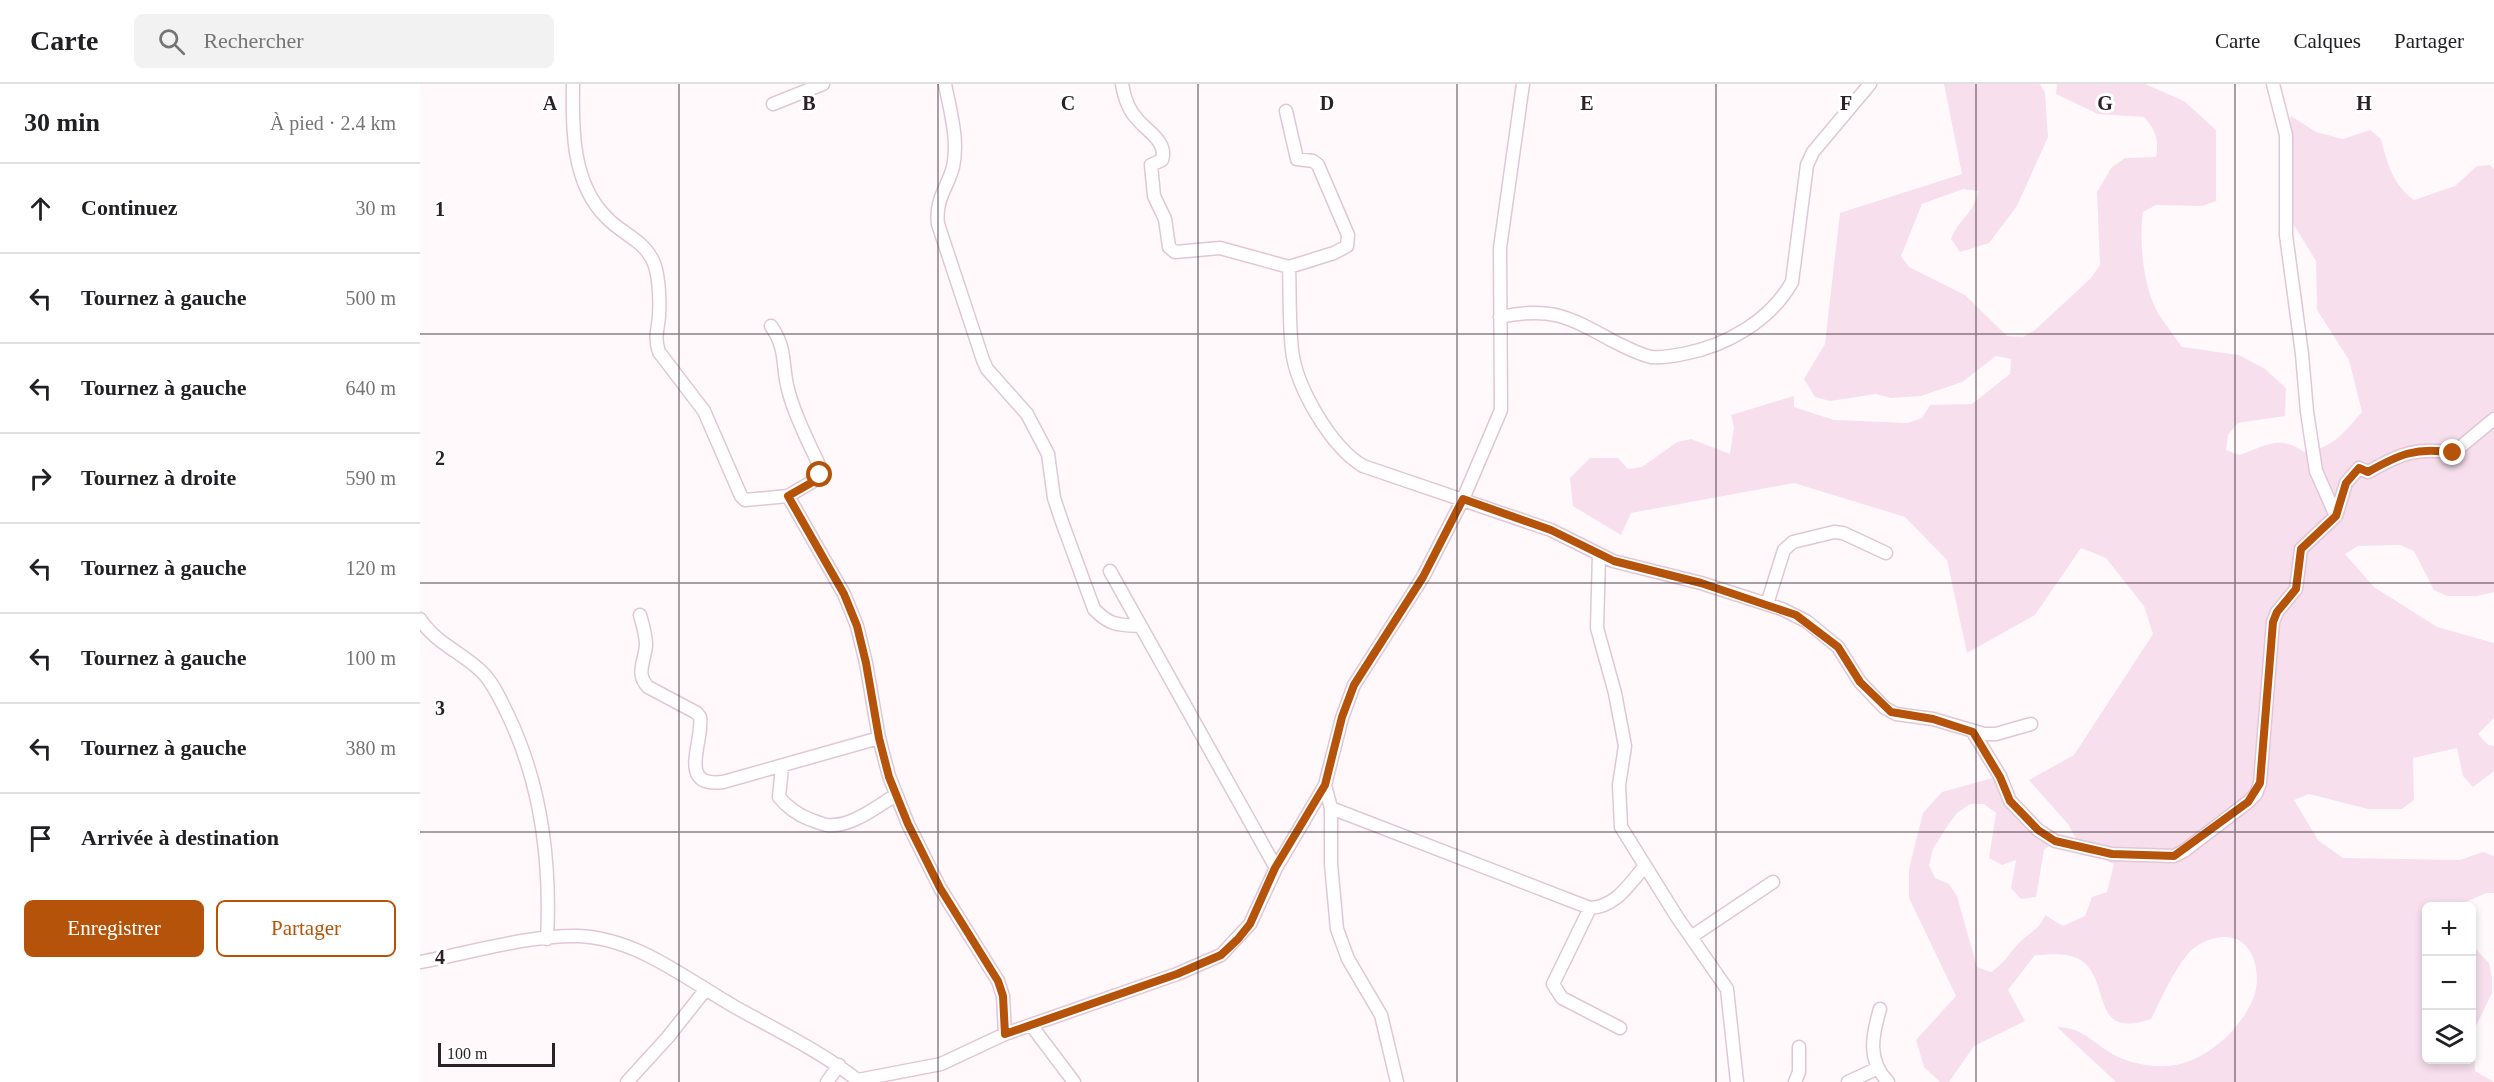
<!DOCTYPE html>
<html lang="fr">
<head>
<meta charset="utf-8">
<style>
	:root { --surface:#fff; --page:#f2f2f2; --text:#202124; --muted:#757577; --line:#e0e0e0; --accent:#b45309 }
	body { margin:0; font-family:"Times New Roman",serif; background:var(--page); color:var(--text) }
	.controls { position:absolute; right:18px; bottom:18px; display:grid; overflow:hidden; border-radius:9px; box-shadow:0 3px 9px #0003 }
	.controls button { width:54px; height:54px; display:grid; place-items:center; padding:0; border:0; border-bottom:2px solid var(--line); background:var(--surface); color:var(--text); font:30px sans-serif }
	.scale { position:absolute; left:18px; bottom:15px; width:117px; box-sizing:border-box; padding-left:6px; border:3px solid #2c2128; border-top:0; font-size:16px; line-height:21px; white-space:nowrap; color:#2c2128; -webkit-text-stroke:4px #fff; paint-order:stroke }
	.stop { position:absolute; width:18px; height:18px; margin:-14px; border:4px solid #b45309; border-radius:50%; background:#fff }
	.stop.end { background:#b45309; border-color:#fff; box-shadow:0 2px 6px #0008 }
	.list { margin:0; padding:0; list-style:none }
	h2 { display:flex; justify-content:space-between; align-items:center; height:78px; margin:0; padding:0 24px; font-size:26px }
	h2 small { font-size:20px; font-weight:400; color:var(--muted) }
	.list li { display:grid; grid-template-columns:39px 1fr auto; gap:18px; align-items:center; box-sizing:border-box; height:90px; padding:0 24px; border-top:2px solid var(--line) }
	.list b { display:block; font-size:22px; white-space:nowrap }
	.list em { font-size:20px; font-style:normal; color:var(--muted) }
	.actions { display:flex; gap:12px; padding:18px 24px }
	.actions a { flex:1; padding:14px 0; border:2px solid var(--accent); border-radius:9px; text-align:center; font-size:21px; color:var(--accent) }
	.actions .main { background:var(--accent); color:#fff }
	.icon { flex:none; width:33px; height:33px; fill:none; stroke:currentColor; stroke-width:2; stroke-linecap:round; stroke-linejoin:round }
	.map { position:relative; flex:none; width:2074px; height:998px; overflow:hidden }
	header { display:flex; align-items:center; gap:36px; box-sizing:border-box; height:84px; padding:0 30px; background:var(--surface); border-bottom:2px solid var(--line) }
	header strong { font-size:28px }
	nav { display:flex; gap:33px; margin-inline-start:auto; font-size:21px }
	.search { width:420px; height:54px; background:var(--page); display:flex; align-items:center; gap:15px; box-sizing:border-box; padding:0 21px; border-radius:9px; color:var(--muted); font-size:22px }
	main { display:flex }
	aside { flex:1; background:var(--surface) }
	.map>svg:first-child { display:block }
	.green { fill:#f7dfed }
	.lines { fill:none; stroke-linecap:round; stroke-linejoin:round }
	.minor-casing { stroke:#e2c6d6; stroke-width:15 }
	.minor { stroke:#fff; stroke-width:12 }
	.route { stroke:#b45309; stroke-width:8 }
	.grid { fill:none; stroke:#2c2128; stroke-width:1.5; stroke-opacity:0.55 }
	.grid-label { font-size:20px; text-anchor:middle; font-weight:bold; fill:#2c2128; stroke:#fff; stroke-width:6; stroke-linejoin:round; paint-order:stroke }
</style>
</head>
<body>
<header>
<strong>Carte</strong>
<div class="search"><svg class="icon" aria-label="search" viewBox="0 0 24 24"><circle cx="10" cy="10" r="6"/><path d="M15 15l6 6"/></svg>Rechercher</div>
<nav><a>Carte</a><a>Calques</a><a>Partager</a></nav>
</header>
<main>
<aside>
<h2>30 min<small>À pied · 2.4 km</small></h2>
<ul class="list">
<li><svg class="icon" aria-label="ahead" viewBox="0 0 24 24"><path d="M12 20V5M6 11l6-6 6 6"/></svg><div><b>Continuez</b></div><em>30 m</em></li>
<li><svg class="icon" aria-label="left" viewBox="0 0 24 24"><path d="M17 20v-9H6M10 6l-5 5 5 5"/></svg><div><b>Tournez à gauche</b></div><em>500 m</em></li>
<li><svg class="icon" aria-label="left" viewBox="0 0 24 24"><path d="M17 20v-9H6M10 6l-5 5 5 5"/></svg><div><b>Tournez à gauche</b></div><em>640 m</em></li>
<li><svg class="icon" aria-label="right" viewBox="0 0 24 24"><path d="M7 20v-9h11M14 6l5 5-5 5"/></svg><div><b>Tournez à droite</b></div><em>590 m</em></li>
<li><svg class="icon" aria-label="left" viewBox="0 0 24 24"><path d="M17 20v-9H6M10 6l-5 5 5 5"/></svg><div><b>Tournez à gauche</b></div><em>120 m</em></li>
<li><svg class="icon" aria-label="left" viewBox="0 0 24 24"><path d="M17 20v-9H6M10 6l-5 5 5 5"/></svg><div><b>Tournez à gauche</b></div><em>100 m</em></li>
<li><svg class="icon" aria-label="left" viewBox="0 0 24 24"><path d="M17 20v-9H6M10 6l-5 5 5 5"/></svg><div><b>Tournez à gauche</b></div><em>380 m</em></li>
<li><svg class="icon" aria-label="arrive" viewBox="0 0 24 24"><path d="M6 21V4h12l-3 4 3 4H6"/></svg><div><b>Arrivée à destination</b></div></li>
</ul>
<div class="actions"><a class="main">Enregistrer</a><a>Partager</a></div>
</aside>
<div class="map">
<svg width="2074" height="998" viewBox="0 0 2074 998">
	<rect width="100%" height="100%" fill="#fff9fc"/>
	<path class="green" d="M 1524,0 L 1620,0 L 1625,9 L 1628,53 L 1597,122 L 1569,159 L 1540,168 L 1531,155 C 1539,134 1555,129 1558,107 L 1543,105 L 1502,120 L 1481,172 L 1489,183 L 1545,211 L 1587,252 L 1603,253 L 1615,246 L 1671,194 L 1680,181 L 1677,108 L 1692,83 L 1705,74 L 1736,73 C 1739,56 1736,46 1724,33 L 1678,30 L 1636,10 L 1637,0 L 1725,0 L 1764,17 L 1796,46 L 1796,117 L 1782,122 L 1736,121 L 1723,128 C 1719,157 1723,203 1738,229 C 1745,240 1754,252 1762,263 L 1819,271 L 1845,285 L 1866,304 L 1865,332 L 1818,339 L 1808,351 L 1806,366 L 1819,371 C 1846,362 1859,350 1884,368 C 1914,364 1923,349 1942,328 L 1929,276 L 1897,226 L 1896,177 L 1861,120 L 1861,90 L 1871,32 L 1896,48 L 1923,55 L 1950,46 L 1961,55 C 1967,79 1973,101 1994,116 L 2035,102 L 2057,82 L 2070,81 L 2074,85 L 2074,508 L 2057,512 L 2027,512 L 2014,506 L 1994,467 L 1980,461 L 1938,462 L 1925,470 L 1954,503 L 2017,543 L 2074,559 L 2074,634 L 2058,650 L 2068,661 L 2074,662 L 2074,687 L 2053,703 L 2043,692 L 2037,664 L 1993,674 L 1994,716 L 1982,725 L 1948,725 L 1889,710 L 1874,716 L 1898,756 L 1923,774 L 2040,776 L 2063,768 L 2074,772 L 2074,809 L 2066,809 L 2037,822 L 2006,822 L 2006,976 L 2052,976 L 2052,861 L 2069,879 L 2072,894 L 2072,909 L 2053,948 L 2055,987 L 2074,998 L 1696,998 L 1637,943 C 1662,944 1669,955 1689,968 C 1705,978 1727,983 1746,982 C 1782,981 1820,947 1833,915 C 1843,891 1834,851 1803,853 C 1789,854 1776,860 1767,871 C 1752,889 1742,914 1731,935 C 1666,957 1694,892 1657,874 C 1643,868 1629,871 1615,871 L 1588,906 L 1605,937 L 1554,962 L 1529,998 L 1520,998 L 1504,983 L 1496,956 L 1536,912 L 1489,814 L 1489,785 L 1503,729 L 1522,708 L 1580,692 L 1590,717 L 1635,757 L 1624,766 L 1616,813 L 1601,815 L 1591,804 L 1596,776 L 1582,781 L 1569,774 L 1576,729 L 1564,720 L 1550,720 L 1537,729 L 1528,741 L 1513,765 L 1509,781 L 1515,794 L 1529,800 L 1537,812 L 1557,883 L 1571,888 C 1584,880 1589,869 1600,858 C 1610,848 1620,845 1625,831 L 1643,842 L 1665,832 L 1672,813 L 1687,808 L 1694,780 L 1661,764 L 1648,740 L 1609,696 L 1654,671 L 1733,550 L 1724,522 L 1686,474 L 1661,464 L 1615,531 L 1547,569 L 1527,476 L 1485,433 L 1374,399 L 1211,429 L 1201,451 L 1153,422 L 1150,394 L 1170,374 L 1198,374 L 1208,385 L 1222,383 L 1257,358 L 1271,355 L 1310,370 L 1314,343 L 1311,331 L 1374,312 L 1374,323 L 1414,336 L 1488,339 L 1502,334 L 1510,321 L 1552,320 L 1590,290 L 1591,275 L 1576,272 L 1542,298 L 1501,312 L 1471,314 L 1456,310 L 1410,317 L 1395,313 L 1384,295 L 1405,260 L 1420,129 L 1542,90 Z"/>
	<g class="lines">
		<g class="minor-casing">
			<path id="minor" d="M 153,0 C 152,45 152,100 187,134 C 203,151 227,157 235,182 C 239,195 240,217 239,232 C 238,245 234,254 239,268 L 284,327 L 321,412 L 325,416 L 368,412 L 397,395 L 400,383 C 389,359 376,335 369,309 C 361,283 368,266 351,242
				M 525,0 C 530,27 539,55 533,83 C 527,105 515,115 518,140 L 563,276 L 567,285 L 607,330 L 628,370 L 634,414 L 642,438 L 674,525 C 690,542 699,541 721,542
				M 702,0 C 704,12 709,27 718,36 C 727,47 748,58 742,76 L 731,81 L 734,112 L 745,135 L 749,163 L 755,168 L 800,164 L 869,183 L 914,169 L 927,162 L 928,151 L 898,81 L 893,77 L 877,75 L 866,27
				M 1853,0 L 1866,51 L 1866,151 L 1882,270 L 1887,328 L 1896,387 L 1916,432
				M 353,20 L 403,0
				M 869,183 C 870,210 869,239 872,266 C 876,303 911,363 943,382 L 1131,446 L 1193,477 L 1281,499 L 1362,525 L 1386,537 L 1418,563 L 1440,598 L 1465,624 L 1476,630 L 1513,635 L 1564,650 L 1576,650 L 1611,640
				M 1080,233 C 1131,222 1149,233 1193,257 C 1205,263 1218,270 1231,273 C 1242,274 1253,272 1263,270 C 1306,262 1350,237 1372,198 L 1387,81 L 1393,68 L 1450,0
				M 368,412 L 424,510 L 437,542 L 446,579 L 459,654 L 469,692 L 488,740 L 520,804 L 578,897 L 583,912 L 585,950
				M 1179,471 L 1177,544 L 1195,609 L 1205,662 L 1199,701 L 1201,743 L 1257,833 L 1307,905 L 1317,998
				M 690,487 L 856,784
				M 1347,520 L 1364,466 L 1373,458 L 1414,448 L 1423,449 L 1466,469
				M 220,531 C 223,541 226,551 226,561 C 225,577 215,590 228,603 L 277,629 L 280,633 C 284,658 256,704 303,698 L 459,654
				M 0,535 C 15,559 43,569 62,588 C 74,600 81,617 88,631 C 122,702 131,778 127,855
				M 1553,648 L 1580,692 L 1590,717 L 1618,746 L 1635,757 L 1692,770 L 1754,772 L 1764,767 L 1828,718 L 1836,710 L 1840,699 L 1853,538 L 1857,528 L 1876,505 L 1881,465 L 1916,432 L 1926,399 L 1939,384 L 1948,388 C 1978,371 1997,362 2033,369 L 2074,335
				M 362,683 L 359,713 C 366,722 378,731 389,735 C 395,737 401,740 407,741 C 431,744 457,722 476,711
				M 905,701 L 911,724 L 1170,824 C 1196,823 1209,800 1225,782
				M 911,724 L 911,780 L 917,845 L 928,875 L 961,931 L 977,998
				M 1170,824 L 1133,900 L 1142,914 L 1200,944
				M 1271,853 L 1353,798
				M 0,878 C 49,869 109,851 158,852 C 217,854 266,895 315,923 C 358,947 402,968 440,998
				M 1460,925 C 1452,952 1447,976 1468,998
				M 611,941 L 654,998
				M 438,996 L 521,980 L 585,950 L 757,890 L 801,871 L 830,840 L 856,784 L 905,701 L 922,634 L 934,601 L 1003,493 L 1043,415 L 1081,326 L 1080,164 L 1103,0
				M 207,998 L 248,953 L 286,905
				M 407,998 L 419,981
				M 1375,998 L 1379,988 L 1379,963
				M 1428,998 L 1456,985"/>
		</g>
		<use href="#minor" class="minor"/>
	</g>
	<g class="lines">
		<path class="route" d="M 400,391 L 398,395 L 368,412 L 424,510 L 437,542 L 446,579 L 459,654 L 469,693 L 488,740 L 520,804 L 578,897 L 583,912 L 585,950 L 757,890 L 801,871 L 818,855 L 830,840 L 855,784 L 905,701 L 922,633 L 934,601 L 1003,493 L 1043,415 L 1131,446 L 1194,477 L 1281,499 L 1376,531 L 1418,563 L 1440,598 L 1471,628 L 1513,635 L 1553,648 L 1580,693 L 1590,717 L 1618,746 L 1635,757 L 1692,770 L 1754,772 L 1828,718 L 1840,699 L 1853,538 L 1857,528 L 1876,505 L 1881,465 L 1916,432 L 1926,399 L 1939,384 L 1948,388 C 1978,371 1997,362 2033,369"/>
	</g>
	<path class="grid" d="M 259,0 L 259,998M 518,0 L 518,998M 778,0 L 778,998M 1037,0 L 1037,998M 1296,0 L 1296,998M 1556,0 L 1556,998M 1815,0 L 1815,998M 0,250 L 2074,250M 0,499 L 2074,499M 0,748 L 2074,748"/>
	<g class="grid-label">
		<text x="130" y="26">A</text>
		<text x="389" y="26">B</text>
		<text x="648" y="26">C</text>
		<text x="907" y="26">D</text>
		<text x="1167" y="26">E</text>
		<text x="1426" y="26">F</text>
		<text x="1685" y="26">G</text>
		<text x="1944" y="26">H</text>
		<text x="20" y="132">1</text>
		<text x="20" y="381">2</text>
		<text x="20" y="631">3</text>
		<text x="20" y="880">4</text>
	</g>
</svg>
<div class="controls">
<button>+</button>
<button>−</button>
<button><svg class="icon" aria-label="layers" viewBox="0 0 24 24"><path d="M12 4l9 5-9 5-9-5zM3 14l9 5 9-5"/></svg></button>
</div>
<div class="scale">100 m</div>
<div class="stop" style="left:400px;top:391px"></div>
<div class="stop end" style="left:2033px;top:369px"></div>
</div>
</main>
</body>
</html>
